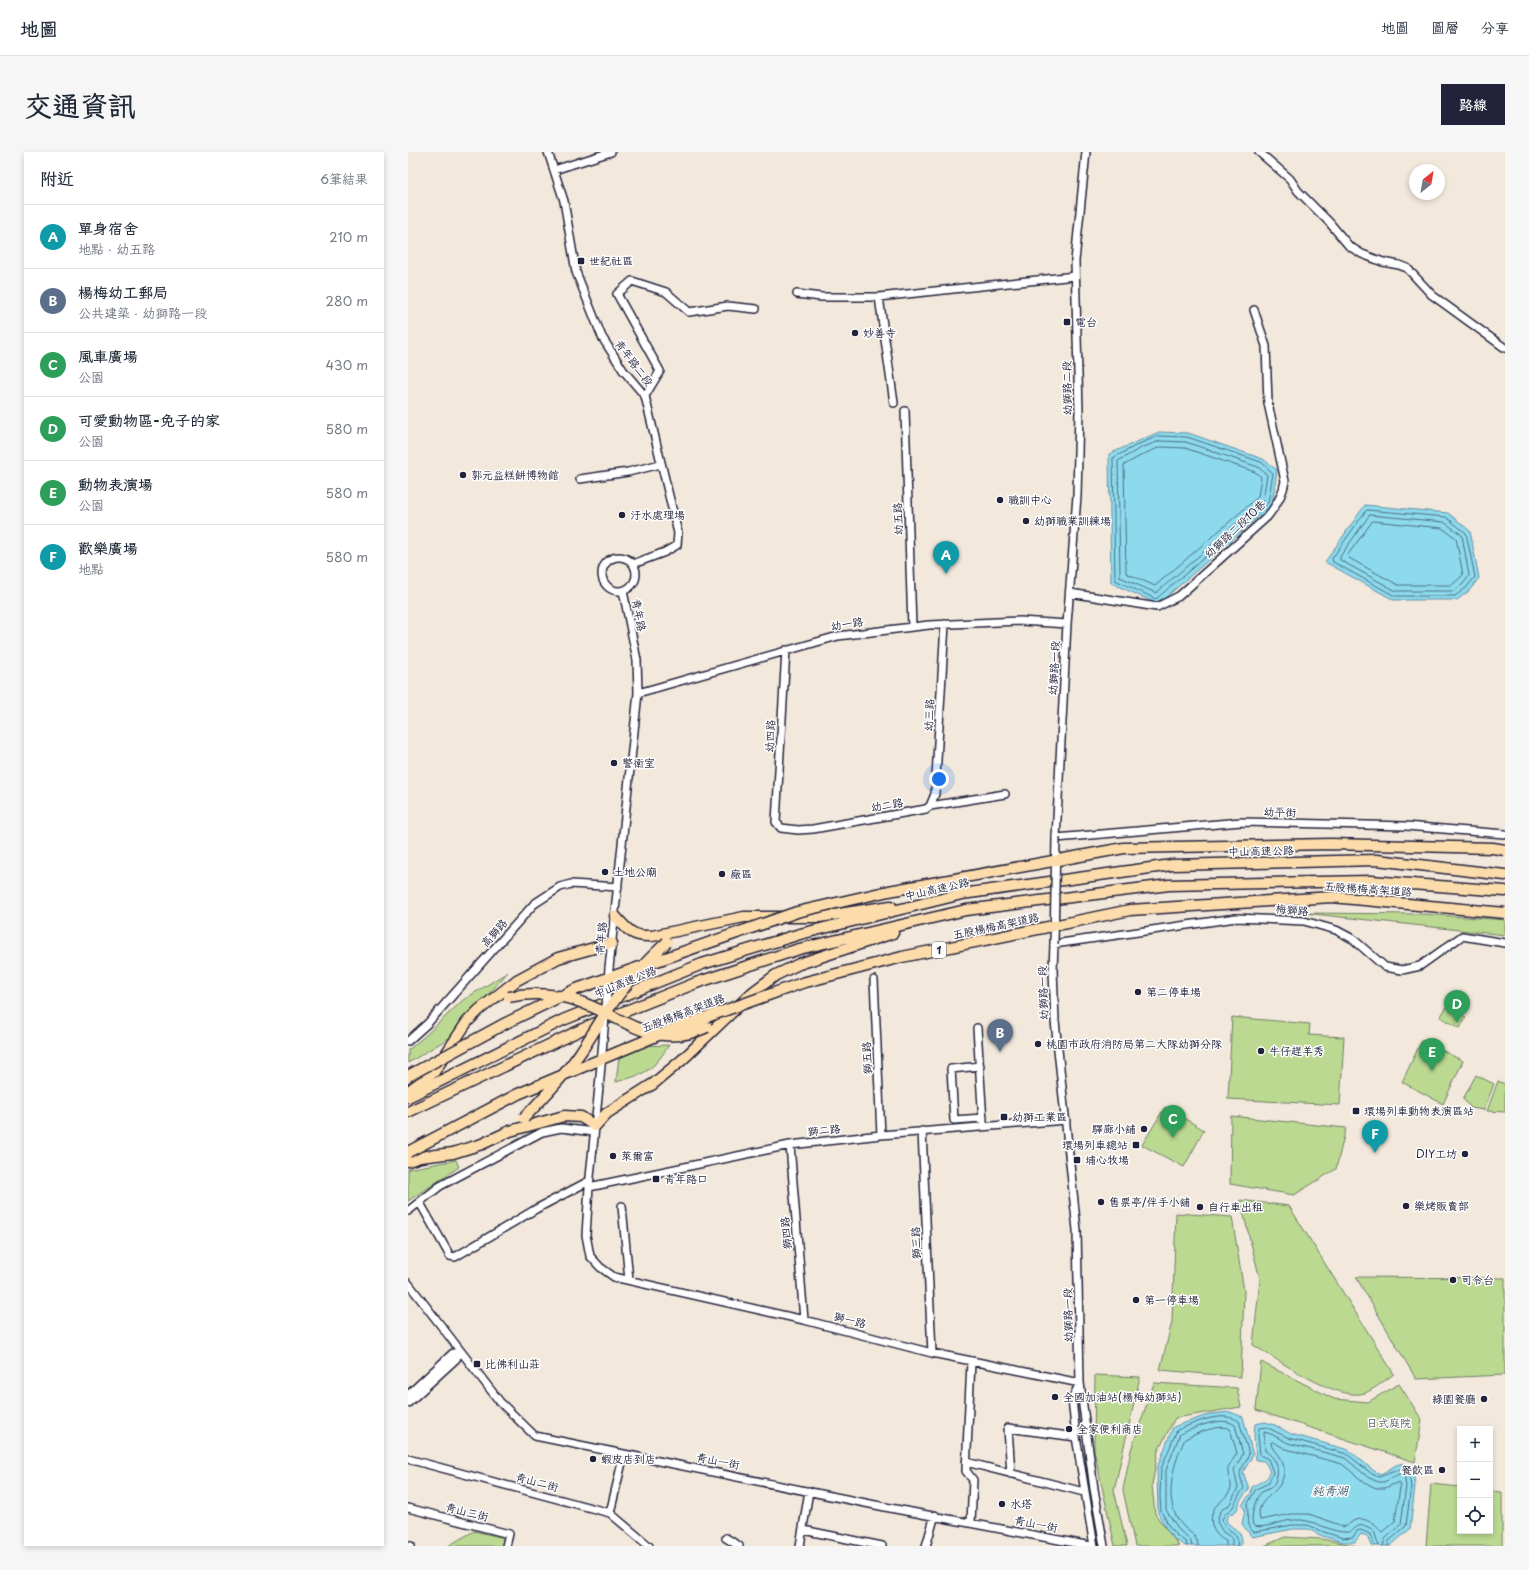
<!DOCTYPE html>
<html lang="zh-TW">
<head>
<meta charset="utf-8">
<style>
	:root { --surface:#fff; --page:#f6f6f7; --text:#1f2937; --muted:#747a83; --line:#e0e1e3; --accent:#22223b }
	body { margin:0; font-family:"Playpen Sans","LXGW WenKai TC",sans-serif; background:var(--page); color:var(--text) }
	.controls { position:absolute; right:12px; bottom:12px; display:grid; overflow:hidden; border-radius:0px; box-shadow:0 2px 6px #0003 }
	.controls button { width:36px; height:36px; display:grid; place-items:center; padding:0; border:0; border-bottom:1px solid var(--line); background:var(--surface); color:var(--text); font:20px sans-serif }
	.compass { position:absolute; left:1001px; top:12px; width:36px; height:36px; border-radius:50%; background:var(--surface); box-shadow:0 2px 6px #0003; rotate:31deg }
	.you { position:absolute; left:531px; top:627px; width:14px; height:14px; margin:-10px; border:3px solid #fff; border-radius:50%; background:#1a73e8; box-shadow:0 0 0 6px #1a73e833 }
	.badge { display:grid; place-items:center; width:26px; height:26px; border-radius:50%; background:var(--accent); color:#fff; font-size:13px; font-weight:700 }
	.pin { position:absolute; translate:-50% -33px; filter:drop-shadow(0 1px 2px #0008) }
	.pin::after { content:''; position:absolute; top:21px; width:14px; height:12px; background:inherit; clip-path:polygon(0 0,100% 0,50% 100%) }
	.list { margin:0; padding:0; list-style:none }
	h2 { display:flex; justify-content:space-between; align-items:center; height:52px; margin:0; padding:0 16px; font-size:17px }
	h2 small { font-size:13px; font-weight:400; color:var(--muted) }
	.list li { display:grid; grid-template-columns:26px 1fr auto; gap:12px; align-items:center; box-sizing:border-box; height:64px; padding:0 16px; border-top:1px solid var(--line) }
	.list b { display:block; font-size:15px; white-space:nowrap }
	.list p { margin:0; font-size:13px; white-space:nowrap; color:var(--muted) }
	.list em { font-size:13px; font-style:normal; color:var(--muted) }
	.icon { flex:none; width:22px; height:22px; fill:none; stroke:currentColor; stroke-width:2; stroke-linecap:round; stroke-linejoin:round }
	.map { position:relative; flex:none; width:1097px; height:1394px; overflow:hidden; border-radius:0px }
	header { display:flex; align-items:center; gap:24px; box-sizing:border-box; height:56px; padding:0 20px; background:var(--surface); border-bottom:1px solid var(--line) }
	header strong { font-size:19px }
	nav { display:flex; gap:22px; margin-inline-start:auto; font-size:14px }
	.intro { display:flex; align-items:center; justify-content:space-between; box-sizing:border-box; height:96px; padding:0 24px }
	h1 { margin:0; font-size:28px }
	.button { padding:10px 18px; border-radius:0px; background:var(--accent); color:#fff; font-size:14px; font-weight:700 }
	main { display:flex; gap:24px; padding:0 24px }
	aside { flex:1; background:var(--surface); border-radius:0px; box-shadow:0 2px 6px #0003 }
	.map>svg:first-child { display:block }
	.green { fill:#bbd991; stroke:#6e7e66 }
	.water { fill:#8ddaed; stroke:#6290a6 }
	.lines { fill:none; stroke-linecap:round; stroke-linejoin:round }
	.shore { stroke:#4d6c82; stroke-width:1 }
	.minor-casing { stroke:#22223b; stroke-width:10 }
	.highway-casing { stroke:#22223b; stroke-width:13 }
	.minor { stroke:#fff; stroke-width:7 }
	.highway { stroke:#fddcac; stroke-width:10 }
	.minor-bridge-casing { stroke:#22223b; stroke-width:10; stroke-linecap:butt }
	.highway-bridge-casing { stroke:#22223b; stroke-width:13; stroke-linecap:butt }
	.minor-bridge { stroke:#fff; stroke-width:7 }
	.highway-bridge { stroke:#fddcac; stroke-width:10 }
	.poi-dot { fill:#22223b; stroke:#fff; stroke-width:1.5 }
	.labels { text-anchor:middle; stroke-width:3; stroke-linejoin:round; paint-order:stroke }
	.shield { fill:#fff; stroke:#646476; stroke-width:1 }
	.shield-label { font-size:10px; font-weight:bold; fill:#22223b }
	.poi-label { font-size:11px; fill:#22223b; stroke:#fff; text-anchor:start }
	.street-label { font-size:11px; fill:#22223b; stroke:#fff }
	.park-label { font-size:11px; fill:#505955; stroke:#fff }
	.water-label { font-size:12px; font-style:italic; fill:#425970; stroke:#fff }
</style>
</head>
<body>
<header>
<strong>地圖</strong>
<nav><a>地圖</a><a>圖層</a><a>分享</a></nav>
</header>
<div class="intro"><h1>交通資訊</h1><a class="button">路線</a></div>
<main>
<aside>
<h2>附近<small>6筆結果</small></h2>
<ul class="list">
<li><span class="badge" style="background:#0f9aa8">A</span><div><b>單身宿舍</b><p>地點 · 幼五路</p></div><em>210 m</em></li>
<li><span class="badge" style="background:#5c6f8a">B</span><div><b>楊梅幼工郵局</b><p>公共建築 · 幼獅路一段</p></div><em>280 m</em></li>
<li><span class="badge" style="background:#2e9e5b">C</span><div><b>風車廣場</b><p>公園</p></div><em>430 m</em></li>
<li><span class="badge" style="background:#2e9e5b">D</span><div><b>可愛動物區-免子的家</b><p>公園</p></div><em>580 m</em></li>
<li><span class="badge" style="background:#2e9e5b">E</span><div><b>動物表演場</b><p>公園</p></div><em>580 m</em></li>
<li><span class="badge" style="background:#0f9aa8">F</span><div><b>歡樂廣場</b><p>地點</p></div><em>580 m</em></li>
</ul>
</aside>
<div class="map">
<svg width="1097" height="1394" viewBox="0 0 1097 1394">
	<rect width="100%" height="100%" fill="#f3e8dc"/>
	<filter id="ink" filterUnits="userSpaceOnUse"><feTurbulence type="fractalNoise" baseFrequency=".025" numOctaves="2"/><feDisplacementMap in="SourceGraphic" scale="8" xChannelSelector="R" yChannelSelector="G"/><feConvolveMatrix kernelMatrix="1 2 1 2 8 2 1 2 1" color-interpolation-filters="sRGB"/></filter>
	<g filter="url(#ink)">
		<path class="green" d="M 896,761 L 1014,762 L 1097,768 L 1097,783 Z
			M 100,820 L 44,884 L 0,911 L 0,898 L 17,884 L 55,848 Z
			M 1039,855 L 1058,865 L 1052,876 L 1032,865 Z
			M 824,865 L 902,872 L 901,883 L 936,885 L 932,953 L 820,947 Z
			M 1014,888 L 1055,909 L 1035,952 L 994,930 Z
			M 261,893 C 244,920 237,922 208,930 L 211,905 L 233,894 Z
			M 1068,923 L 1086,932 L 1076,958 L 1063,956 L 1055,947 Z
			M 1090,929 L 1097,932 L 1097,960 L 1079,959 Z
			M 757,955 L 796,978 L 776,1015 L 734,993 Z
			M 823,964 L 938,976 L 928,1017 L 886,1043 L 822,1032 Z
			M 48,1008 L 51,1015 L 0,1049 L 0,1017 Z
			M 832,1048 L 881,1054 L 986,1222 C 977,1228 967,1237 957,1241 C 929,1250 869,1207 845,1193 L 852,1127 Z
			M 768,1061 L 824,1065 L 836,1139 L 833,1225 L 752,1218 L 764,1170 Z
			M 948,1125 L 1097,1126 L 1097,1223 L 1008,1227 Z
			M 853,1210 L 926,1247 L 960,1250 L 991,1232 L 1014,1268 L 1007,1310 L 848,1258 Z
			M 687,1223 L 732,1225 L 706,1338 L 719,1394 L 707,1394 L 686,1298 Z
			M 746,1231 L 829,1236 L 833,1255 L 767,1266 L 750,1299 L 744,1333 L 747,1362 L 771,1394 L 727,1394 L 715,1338 L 723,1298 Z
			M 1023,1332 L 1052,1335 L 1052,1379 L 1082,1379 L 1082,1339 L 1094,1340 L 1094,1394 L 1018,1394 Z
			M 66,1379 L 97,1386 L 95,1394 L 40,1394 Z
			M 877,1385 L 914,1387 L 949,1394 L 856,1394 Z"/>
		<path class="water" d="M 751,280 L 780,281 L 855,307 L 869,318 L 864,353 L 750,452 L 703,431 L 701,302 Z
			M 957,353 L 1040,361 L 1062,379 L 1071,426 L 1061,439 L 1049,448 L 986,448 L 917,410 Z
			M 822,1260 L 835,1265 L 845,1303 L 835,1320 L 841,1337 L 832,1349 L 829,1358 L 820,1364 L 818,1369 C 825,1378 835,1378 834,1391 L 832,1394 L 777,1394 L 765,1386 L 758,1376 L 750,1361 L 749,1316 L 765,1275 L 802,1262 Z
			M 857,1270 L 867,1273 L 883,1282 L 941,1298 L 966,1319 L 973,1322 L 988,1313 L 996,1311 L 1005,1317 L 1007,1334 L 1002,1377 L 982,1394 L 963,1394 L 959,1384 L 953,1382 L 947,1390 L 935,1390 L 914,1384 L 900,1377 L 885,1377 L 844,1385 L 834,1372 L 837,1358 L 834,1353 L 843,1341 L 844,1335 C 853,1328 870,1327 856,1309 L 848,1308 L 846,1283 L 847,1272 Z"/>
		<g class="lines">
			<path class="shore" d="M 751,284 L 779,285 L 853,310 L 865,321 L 860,351 L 748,447 L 707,428 L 705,306 L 731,292 Z
				M 752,289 L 778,290 L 850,315 L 859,323 L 855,348 L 748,441 L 712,425 L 710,309 L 733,296 Z
				M 753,295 L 777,296 L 847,320 L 853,325 L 850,345 L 747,434 L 718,421 L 716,313 L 736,302 Z
				M 959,358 L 1038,365 L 1058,381 L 1067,425 L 1058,436 L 1047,444 L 987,444 L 925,410 L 924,407 Z
				M 962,363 L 1036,370 L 1054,383 L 1061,424 L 1055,432 L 1046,439 L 988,439 L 932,408 L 932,405 Z
				M 965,369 L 1034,376 L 1048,386 L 1055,423 L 1044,433 L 990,433 L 941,406 L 940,403 Z
				M 865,1290 L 878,1297 L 934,1312 L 957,1331 L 968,1336 L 977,1336 L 991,1330 L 992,1335 L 987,1369 L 974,1380 C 967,1373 957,1363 945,1369 C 942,1371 940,1373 937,1375 L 901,1362 L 883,1362 L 852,1368 C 846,1344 873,1345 876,1321 C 878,1306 863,1300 863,1291 Z
				M 779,1394 L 778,1390 L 768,1383 L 761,1374 L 753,1359 L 752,1344 L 753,1317 L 769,1278 C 787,1271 813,1258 831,1269 L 841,1302 C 834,1321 828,1314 836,1336 C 832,1341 829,1347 826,1353 C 823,1360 817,1359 814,1368 C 817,1383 832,1375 829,1394
				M 784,1394 L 782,1387 L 772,1379 L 758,1358 L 758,1318 L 772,1282 C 787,1276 813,1263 827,1273 L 835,1302 L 826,1318 L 830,1336 L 822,1352 L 812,1359 L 809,1370 L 815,1380 L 824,1386 L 824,1394
				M 790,1394 C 789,1383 783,1382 776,1375 C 753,1352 765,1312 777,1287 C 788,1282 811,1271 822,1277 L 829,1301 C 826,1307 821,1311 820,1318 C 819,1323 824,1331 823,1336 C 820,1345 812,1349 807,1355 C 799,1369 805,1383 818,1389 L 818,1394
				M 966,1394 L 962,1382 L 953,1378 L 949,1379 L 945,1385 L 935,1386 L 916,1380 L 900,1373 L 884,1373 L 846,1380 C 835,1373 842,1363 839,1353 L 848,1337 L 861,1331 L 865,1320 L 860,1307 L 852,1303 L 850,1283 L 851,1276 L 858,1275 L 881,1286 L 939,1302 L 964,1322 L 971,1325 L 995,1316 L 1000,1319 L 1003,1334 L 998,1374 L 981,1389 L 980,1394
				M 971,1394 L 966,1379 C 957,1371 949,1372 942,1380 C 921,1382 908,1366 885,1368 C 875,1368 853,1379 845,1373 C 842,1367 847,1344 854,1340 C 858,1338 861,1337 865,1334 C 873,1320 870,1307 857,1299 L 856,1280 L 863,1282 L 880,1291 L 937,1306 L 961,1326 L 970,1330 L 976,1330 L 991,1322 L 996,1322 L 998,1334 L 993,1372 L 977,1387 L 975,1394"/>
			<g class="minor-casing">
				<path id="minor" d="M 140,0 L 156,49 L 168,120 L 194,185 L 215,218 L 237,244 L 270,381 L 269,393 L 257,400 L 225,412
					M 678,0 L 667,109 L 671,259 L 669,344 L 659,472 L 648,686 L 833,670 L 998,674 L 1097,682
					M 851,0 L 882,27 L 890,39 L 921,70 L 941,94 L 954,102 L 975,110 L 991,113 L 999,116 L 1024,143 L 1097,196
					M 146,18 L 203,0
					M 389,142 L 413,145 L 471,145 L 667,124
					M 471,145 L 486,251
					M 237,244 L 252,219 L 209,142 L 224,129 L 258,140 L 281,160 L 320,154 L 348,157
					M 497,259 L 504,475
					M 172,327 L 220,320 L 253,312
					M194 422a17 17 0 1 1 34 0a17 17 0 1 1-34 0Z
					M 662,441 L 749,455 L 771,444 L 859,365 C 868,354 875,343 877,329 L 860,251 L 858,194 L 846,158
					M 378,498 L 368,670 L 373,676 L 390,678 L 405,677 L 518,657 L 522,654 L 597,642
					M 230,541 L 430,484 L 521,473 L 612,469 L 659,472
					M 522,654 L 527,642 L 537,472
					M 201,816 L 230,541 L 229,508 L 215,439
					M 466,828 L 473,983
					M 569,876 L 575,970
					M 0,889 L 20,871 L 126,752 L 152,735 L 163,732 L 210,735
					M 572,914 L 543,917 L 546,968 L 575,966
					M 192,925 L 181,1035 L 178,1083 L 182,1104 L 192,1115 L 206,1125 L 396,1168 L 524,1201 L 672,1231
					M 514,979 L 524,1201
					M 382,993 L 396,1168
					M 181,1035 L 382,993 L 473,983 L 658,968
					M 12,1051 L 42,1104 L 47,1105 L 128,1057 L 181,1029
					M 214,1054 L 221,1128
					M 0,1059 L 32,1034 L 134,980 L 153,976 L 186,980
					M 0,1131 L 92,1250 L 127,1284 L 482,1356 L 683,1394
					M 563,1210 L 558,1319 L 565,1328 L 563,1370
					M 672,1231 L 664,1247 L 668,1285 L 686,1394
					M 0,1243 L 45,1201 L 52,1199
					M 0,1251 L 48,1207 L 52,1199
					M 0,1307 L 202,1361 L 241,1394
					M 558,1310 L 676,1340
					M 603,1322 L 600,1276 L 668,1285
					M 0,1356 L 101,1382 L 98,1394
					M 202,1361 L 216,1302
					M 395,1378 L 474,1394
					M 318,1386 L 331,1394
					M 0,1393 L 3,1394
					M 392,1394 L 401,1339
					M 518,1394 L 527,1363
					M 696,1394 L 686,1337 L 672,1231 L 669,1078 L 647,869 L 645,818 L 646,792 L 828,766 L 896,769 L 928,778 L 945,787 L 977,815 L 994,818 L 1012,814 L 1054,784 L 1097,791"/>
			</g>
			<g class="highway-casing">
				<path id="highway" d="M 207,764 C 220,778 224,785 244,784 L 336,765 L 411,765 L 483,754
					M 2,938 L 26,920 L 59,870 L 71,858 L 109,828 L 150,806 L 204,791
					M 0,945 L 155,868 L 294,812 L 392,782 L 554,742 L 764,713 L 969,708 L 1097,723
					M 0,960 L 183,873 L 288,831 L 391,797 L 558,758 L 761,733 L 963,729 L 1097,739
					M 0,1009 L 12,1005 L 45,1001 L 74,992 L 102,979 L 156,964 L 173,965 L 187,974 L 199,961 L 245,932 L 274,908 L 345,840 L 368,823 L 391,812 L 485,781"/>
			</g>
			<use href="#minor" class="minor"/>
			<use href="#highway" class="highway"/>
			<g class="minor-bridge-casing">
				<path id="minor-bridge" d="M 646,792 L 648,686
					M 192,925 L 201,816"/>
			</g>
			<g class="highway-bridge-casing">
				<path id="highway-bridge" d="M 101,845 C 122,840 146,842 167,848 C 216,864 245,900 299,875
					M 0,924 L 98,871 L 166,838 L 389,760 L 481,739 L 716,696 L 923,692 L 1085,696 L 1097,698
					M 116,966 C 136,945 156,924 172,901 C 181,888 189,874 197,862 C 215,835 236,811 259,790
					M 0,1000 L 110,942 L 265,877 L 394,831 L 494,805 L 722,758 L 924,745 L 1097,761"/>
			</g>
			<use href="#minor-bridge" class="minor-bridge"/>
			<use href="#highway-bridge" class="highway-bridge"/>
		</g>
	</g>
	<g class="poi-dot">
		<rect x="169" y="105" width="8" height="8" rx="2"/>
		<rect x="655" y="166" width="8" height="8" rx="2"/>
		<circle cx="447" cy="181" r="4"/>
		<circle cx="55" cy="323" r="4"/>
		<circle cx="592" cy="348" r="4"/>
		<circle cx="214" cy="363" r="4"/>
		<circle cx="618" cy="369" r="4"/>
		<circle cx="206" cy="611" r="4"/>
		<circle cx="197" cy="720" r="4"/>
		<circle cx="314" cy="722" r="4"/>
		<circle cx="730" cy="840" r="4"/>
		<circle cx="630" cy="892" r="4"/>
		<circle cx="853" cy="899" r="4"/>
		<rect x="944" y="955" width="8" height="8" rx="2"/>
		<rect x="592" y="961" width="8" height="8" rx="2"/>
		<circle cx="736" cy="977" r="4"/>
		<rect x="724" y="989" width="8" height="8" rx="2"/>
		<circle cx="1057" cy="1002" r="4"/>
		<circle cx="205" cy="1004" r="4"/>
		<rect x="665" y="1004" width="8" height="8" rx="2"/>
		<rect x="244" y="1023" width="8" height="8" rx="2"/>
		<circle cx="693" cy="1050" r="4"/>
		<circle cx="998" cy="1054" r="4"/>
		<circle cx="792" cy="1055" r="4"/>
		<circle cx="1045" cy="1128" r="4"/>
		<circle cx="728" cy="1148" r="4"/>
		<rect x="65" y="1208" width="8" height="8" rx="2"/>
		<circle cx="647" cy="1245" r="4"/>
		<circle cx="1076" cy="1247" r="4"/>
		<circle cx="661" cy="1277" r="4"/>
		<circle cx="185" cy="1307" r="4"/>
		<circle cx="1034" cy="1318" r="4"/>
		<circle cx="594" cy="1352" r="4"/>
	</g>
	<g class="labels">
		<rect class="shield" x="524" y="790" width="14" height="16" rx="3"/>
		<g class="shield-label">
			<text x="531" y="802">1</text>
		</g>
		<g class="poi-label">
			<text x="181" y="113">世紀社區</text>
			<text x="667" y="174">電台</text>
			<text x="455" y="185">妙善寺</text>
			<text x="63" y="327">郭元益糕餅博物館</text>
			<text x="600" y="352">職訓中心</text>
			<text x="222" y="367">汙水處理場</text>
			<text x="626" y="373">幼獅職業訓練場</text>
			<text x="214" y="615">警衛室</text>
			<text x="205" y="724">土地公廟</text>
			<text x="322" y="726">廠區</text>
			<text x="738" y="844">第二停車場</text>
			<text x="638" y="896">桃園市政府消防局第二大隊幼獅分隊</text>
			<text x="861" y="903">牛仔趕羊秀</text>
			<text x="956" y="963">環場列車動物表演區站</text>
			<text x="604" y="969">幼獅工業區</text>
			<text x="728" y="981" text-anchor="end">驛廊小舖</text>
			<text x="720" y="997" text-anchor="end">環場列車總站</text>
			<text x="1049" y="1006" text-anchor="end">DIY工坊</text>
			<text x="213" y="1008">萊爾富</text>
			<text x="677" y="1012">埔心牧場</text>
			<text x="256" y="1031">青年路口</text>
			<text x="701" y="1054">售票亭/伴手小舖</text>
			<text x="1006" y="1058">樂烤販賣部</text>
			<text x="800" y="1059">自行車出租</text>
			<text x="1053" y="1132">司令台</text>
			<text x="736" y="1152">第一停車場</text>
			<text x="77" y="1216">比佛利山莊</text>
			<text x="655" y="1249">全國加油站(楊梅幼獅站)</text>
			<text x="1068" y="1251" text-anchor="end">綠園餐廳</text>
			<text x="669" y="1281">全家便利商店</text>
			<text x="193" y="1311">蝦皮店到店</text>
			<text x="1026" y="1322" text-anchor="end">餐飲區</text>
			<text x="602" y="1356">水塔</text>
		</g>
		<g class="street-label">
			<text transform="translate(226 211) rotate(53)" y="4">青年路二段</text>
			<text transform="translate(659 236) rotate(-91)" y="4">幼獅路二段</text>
			<text transform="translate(490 367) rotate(-92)" y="4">幼五路</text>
			<text transform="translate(827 377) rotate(-43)" y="4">幼獅路二段10巷</text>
			<text transform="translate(231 463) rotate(79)" y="4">青年路</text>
			<text transform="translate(439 472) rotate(-9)" y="4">幼一路</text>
			<text transform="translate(646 516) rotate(-87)" y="4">幼獅路一段</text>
			<text transform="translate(521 563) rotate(-87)" y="4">幼三路</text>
			<text transform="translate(362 584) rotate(-87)" y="4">幼四路</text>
			<text transform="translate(479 653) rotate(-10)" y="4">幼二路</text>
			<text transform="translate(872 660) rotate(2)" y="4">幼平街</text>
			<text transform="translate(853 699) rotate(-1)" y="4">中山高速公路</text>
			<text transform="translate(529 737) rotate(-13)" y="4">中山高速公路</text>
			<text transform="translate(960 737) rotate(4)" y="4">五股楊梅高架道路</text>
			<text transform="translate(884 758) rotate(5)" y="4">梅獅路</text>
			<text transform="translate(588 774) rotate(-12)" y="4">五股楊梅高架道路</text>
			<text transform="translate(86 781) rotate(-49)" y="4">高獅路</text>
			<text transform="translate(193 786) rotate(-84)" y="4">青年路</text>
			<text transform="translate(217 830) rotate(-22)" y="4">中山高速公路</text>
			<text transform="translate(635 841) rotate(-92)" y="4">幼獅路一段</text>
			<text transform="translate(275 861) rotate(-21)" y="4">五股楊梅高架道路</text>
			<text transform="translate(459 906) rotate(-93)" y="4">獅五路</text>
			<text transform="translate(416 978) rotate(-6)" y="4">獅二路</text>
			<text transform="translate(378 1081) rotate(-95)" y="4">獅四路</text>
			<text transform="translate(508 1091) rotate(-92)" y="4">獅三路</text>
			<text transform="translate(660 1163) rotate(-91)" y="4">幼獅路一段</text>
			<text transform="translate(442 1168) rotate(15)" y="4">獅一路</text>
			<text transform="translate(310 1309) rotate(11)" y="4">青山一街</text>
			<text transform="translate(129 1330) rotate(15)" y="4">青山二街</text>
			<text transform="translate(59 1360) rotate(14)" y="4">青山三街</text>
			<text transform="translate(628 1372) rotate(11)" y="4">青山一街</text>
		</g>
		<g class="park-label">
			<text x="981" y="1275">日式庭院</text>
		</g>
		<g class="water-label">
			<text x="922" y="1343">純青湖</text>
		</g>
	</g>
</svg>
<div class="controls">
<button>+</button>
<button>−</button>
<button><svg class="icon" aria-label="locate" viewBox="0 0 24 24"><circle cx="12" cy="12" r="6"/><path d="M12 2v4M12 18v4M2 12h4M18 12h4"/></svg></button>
</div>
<svg class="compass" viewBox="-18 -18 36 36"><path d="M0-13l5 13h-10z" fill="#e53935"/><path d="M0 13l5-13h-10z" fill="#747a83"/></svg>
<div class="you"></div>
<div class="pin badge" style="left:538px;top:422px;background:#0f9aa8">A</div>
<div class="pin badge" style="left:592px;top:900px;background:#5c6f8a">B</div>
<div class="pin badge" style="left:765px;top:986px;background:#2e9e5b">C</div>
<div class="pin badge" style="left:1049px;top:871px;background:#2e9e5b">D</div>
<div class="pin badge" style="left:1024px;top:919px;background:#2e9e5b">E</div>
<div class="pin badge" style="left:967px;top:1001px;background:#0f9aa8">F</div>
</div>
</main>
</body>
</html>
